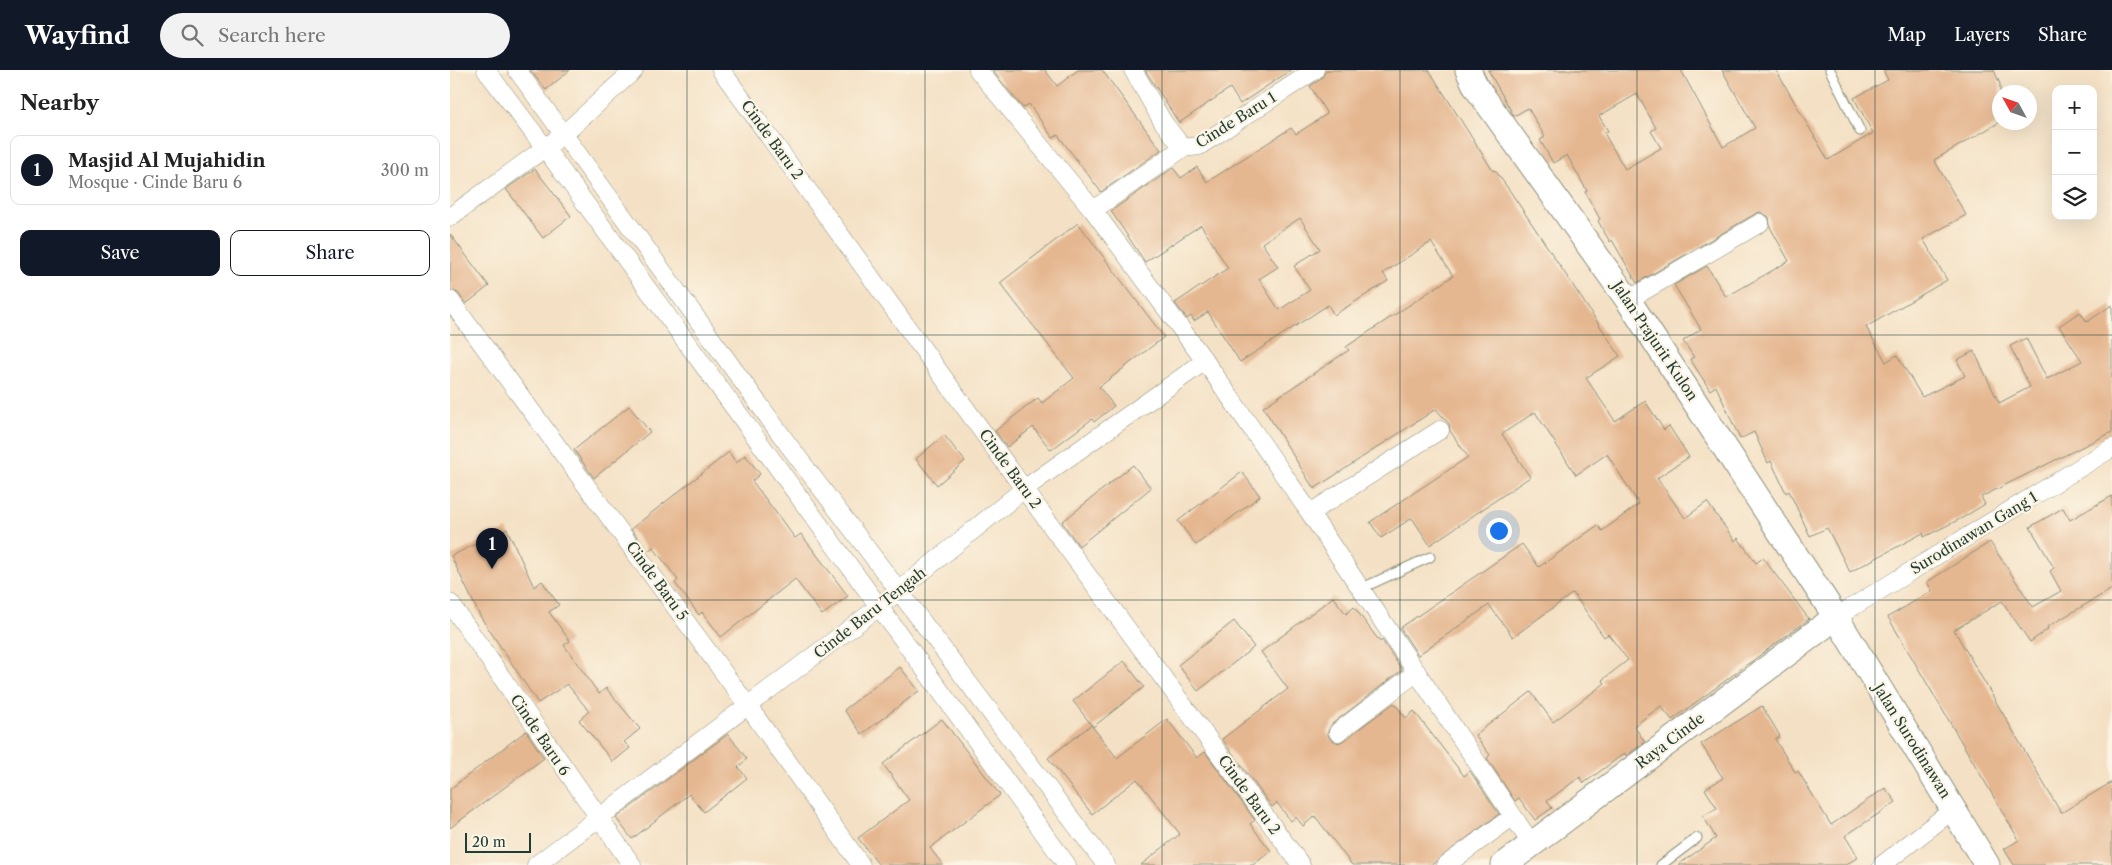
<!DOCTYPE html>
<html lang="en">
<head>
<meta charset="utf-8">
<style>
	:root { --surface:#fff; --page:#f2f2f2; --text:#222; --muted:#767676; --line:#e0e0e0; --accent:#111827 }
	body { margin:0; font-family:"Libre Caslon Text",serif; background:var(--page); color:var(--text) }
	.controls { position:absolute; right:15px; top:15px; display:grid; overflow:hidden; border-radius:10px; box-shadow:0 5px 20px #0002 }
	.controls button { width:45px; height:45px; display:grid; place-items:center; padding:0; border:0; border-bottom:1px solid var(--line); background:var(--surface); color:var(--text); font:25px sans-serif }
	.compass { position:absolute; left:1542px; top:15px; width:45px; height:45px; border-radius:50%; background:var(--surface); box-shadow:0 5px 20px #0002; rotate:310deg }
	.scale { position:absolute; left:15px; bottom:12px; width:66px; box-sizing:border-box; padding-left:5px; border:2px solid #1f3d34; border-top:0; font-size:14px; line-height:18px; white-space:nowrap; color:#1f3d34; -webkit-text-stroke:4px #fcf5e5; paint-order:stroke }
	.you { position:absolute; left:1048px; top:460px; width:18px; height:18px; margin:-12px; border:4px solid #fff; border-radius:50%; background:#1a73e8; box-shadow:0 0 0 8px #1a73e833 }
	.badge { display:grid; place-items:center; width:32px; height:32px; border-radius:50%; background:var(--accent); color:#fff; font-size:16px; font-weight:700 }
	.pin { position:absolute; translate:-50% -41px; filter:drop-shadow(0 1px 2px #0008) }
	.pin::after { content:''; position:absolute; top:26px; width:18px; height:15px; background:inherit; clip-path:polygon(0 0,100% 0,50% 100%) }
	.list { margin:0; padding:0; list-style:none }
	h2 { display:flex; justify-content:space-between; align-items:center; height:65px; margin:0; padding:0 20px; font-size:21px }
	h2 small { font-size:16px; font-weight:400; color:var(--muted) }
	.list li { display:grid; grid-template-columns:32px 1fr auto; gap:15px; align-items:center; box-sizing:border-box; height:70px; margin:0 10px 10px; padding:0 10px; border:1px solid var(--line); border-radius:10px }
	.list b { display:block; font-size:19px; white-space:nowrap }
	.list p { margin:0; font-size:16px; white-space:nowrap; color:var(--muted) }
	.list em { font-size:16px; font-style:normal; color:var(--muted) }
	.actions { display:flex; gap:10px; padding:15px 20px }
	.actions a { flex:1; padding:11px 0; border:1px solid var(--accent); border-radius:10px; text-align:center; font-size:18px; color:var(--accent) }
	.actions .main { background:var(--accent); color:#fff }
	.icon { flex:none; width:28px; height:28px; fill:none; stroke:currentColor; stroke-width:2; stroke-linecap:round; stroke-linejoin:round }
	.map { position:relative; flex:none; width:1662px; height:795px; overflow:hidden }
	header { display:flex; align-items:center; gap:30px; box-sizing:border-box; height:70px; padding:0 25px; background:var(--accent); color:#fff }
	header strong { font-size:24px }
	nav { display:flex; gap:28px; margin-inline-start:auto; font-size:18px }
	.search { width:350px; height:45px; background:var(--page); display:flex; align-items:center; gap:12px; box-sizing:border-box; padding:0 18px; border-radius:28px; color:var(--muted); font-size:19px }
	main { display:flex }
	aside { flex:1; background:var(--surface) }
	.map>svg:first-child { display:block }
	.building { fill:#e5b791; fill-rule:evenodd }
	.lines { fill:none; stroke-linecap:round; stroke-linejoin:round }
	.lane-casing { stroke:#8a8f7c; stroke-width:11 }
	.street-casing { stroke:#8a8f7c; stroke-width:19 }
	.secondary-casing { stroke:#8a8f7c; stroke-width:27 }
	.lane { stroke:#fff; stroke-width:9 }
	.street { stroke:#fff; stroke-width:18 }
	.secondary { stroke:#fff; stroke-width:25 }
	.grid { fill:none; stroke:#1f3d34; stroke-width:1; stroke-opacity:0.55 }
	.labels { text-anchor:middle; stroke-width:4.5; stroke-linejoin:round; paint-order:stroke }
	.street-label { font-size:15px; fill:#1f3d34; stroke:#fcf5e5 }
</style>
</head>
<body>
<header>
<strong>Wayfind</strong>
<div class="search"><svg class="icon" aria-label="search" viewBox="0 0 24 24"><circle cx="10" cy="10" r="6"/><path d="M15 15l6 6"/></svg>Search here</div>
<nav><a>Map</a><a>Layers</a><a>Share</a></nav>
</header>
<main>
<aside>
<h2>Nearby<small></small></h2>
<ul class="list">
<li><span class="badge">1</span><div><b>Masjid Al Mujahidin</b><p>Mosque · Cinde Baru 6</p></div><em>300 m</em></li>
</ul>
<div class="actions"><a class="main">Save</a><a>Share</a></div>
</aside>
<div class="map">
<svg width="1662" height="795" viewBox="0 0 1662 795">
	<rect width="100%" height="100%" fill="#fcf5e5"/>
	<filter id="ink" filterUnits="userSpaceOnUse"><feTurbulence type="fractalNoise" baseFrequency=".02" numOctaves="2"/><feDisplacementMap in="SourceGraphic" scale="10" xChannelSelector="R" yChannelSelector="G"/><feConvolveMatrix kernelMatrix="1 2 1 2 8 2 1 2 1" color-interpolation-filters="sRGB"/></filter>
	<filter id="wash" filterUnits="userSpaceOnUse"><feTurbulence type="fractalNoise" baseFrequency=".0096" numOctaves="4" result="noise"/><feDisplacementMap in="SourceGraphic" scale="20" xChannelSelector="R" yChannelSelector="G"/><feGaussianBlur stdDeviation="1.12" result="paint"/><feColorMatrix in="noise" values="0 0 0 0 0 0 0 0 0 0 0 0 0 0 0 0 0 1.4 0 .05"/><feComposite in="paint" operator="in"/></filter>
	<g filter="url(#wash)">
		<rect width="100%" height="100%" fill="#f4e1c5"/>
		<g id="blocks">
			<path class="building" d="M 80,0 L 120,0 L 96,20 Z
				M 542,0 L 595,0 L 607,16 L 628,0 L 652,0 L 711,80 L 651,122 L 608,65 L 603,68 L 579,34 L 573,38 Z
				M 695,0 L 841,0 L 790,34 L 780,18 L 729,53 Z
				M 876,0 L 979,0 L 1043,101 L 1045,100 L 1062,124 L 1170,286 L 1136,308 L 1165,351 L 1195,331 L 1214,360 L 1219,356 L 1239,387 L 1207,408 L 1235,448 L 1257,432 L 1285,471 L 1288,468 L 1306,493 L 1313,488 L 1359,549 L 1222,650 L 1211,636 L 1184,656 L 1195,672 L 1176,686 L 1175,683 L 1134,713 L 1130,707 L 1097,731 L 1102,738 L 1085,750 L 1069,728 L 1065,731 L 1037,688 L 1040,685 L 1025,665 L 1081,622 L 1103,652 L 1155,613 L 1152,610 L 1178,590 L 1158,564 L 1154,567 L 1123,523 L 1063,567 L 1039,535 L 968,585 L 950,558 L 1072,474 L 1089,497 L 1148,455 L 1152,461 L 1189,434 L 1157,384 L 1126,405 L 1085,342 L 1052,364 L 1080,407 L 980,475 L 962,448 L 931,468 L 920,452 L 1018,387 L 1000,361 L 999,354 L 986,339 L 864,419 L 813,337 L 899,280 L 896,277 L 1003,206 L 981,172 L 933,203 L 938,211 L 884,245 L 878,235 L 790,292 L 758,242 L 744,251 L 741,246 L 737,249 L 725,233 L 778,198 L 751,155 L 695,192 L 661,141 L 723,98 L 731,108 L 747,97 L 757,112 L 841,58 L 846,64 L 877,44 L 860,16 L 871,9 ZM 850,148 L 870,179 L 844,196 L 860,220 L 829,240 L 809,209 L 828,197 L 812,173 Z
				M 1038,0 L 1231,0 L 1273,77 L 1305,58 L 1272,0 L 1326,0 L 1378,90 L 1423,63 L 1404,28 L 1438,10 L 1433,0 L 1544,0 L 1550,14 L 1550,52 L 1484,90 L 1516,145 L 1473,169 L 1497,210 L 1416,257 L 1436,292 L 1447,285 L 1472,327 L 1515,306 L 1507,290 L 1524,281 L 1549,333 L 1580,317 L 1560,276 L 1576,268 L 1597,309 L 1632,291 L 1609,256 L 1630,242 L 1637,252 L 1662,235 L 1662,362 L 1531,427 L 1535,434 L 1514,447 L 1474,467 L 1473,463 L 1400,502 L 1377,458 L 1360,466 L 1339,421 L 1336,423 L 1321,391 L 1318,393 L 1304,362 L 1290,369 L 1266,316 L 1260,320 L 1240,289 L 1244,287 L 1233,271 L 1251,259 L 1224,215 L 1257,196 L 1276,227 L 1339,191 L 1320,157 L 1319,147 L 1310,142 L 1305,144 L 1187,213 L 1162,170 L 1160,172 L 1148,151 L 1150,149 L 1135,122 L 1137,121 L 1117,85 L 1103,93 L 1090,70 L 1095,67 L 1078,38 L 1064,46 ZM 1187,24 L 1206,58 L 1201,61 L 1211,78 L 1175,99 L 1154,63 L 1158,61 L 1149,46 Z
				M 85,99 L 121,146 L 93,168 L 56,119 Z
				M 628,153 L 714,267 L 649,317 L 664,336 L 644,352 L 642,349 L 601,380 L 583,357 L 557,377 L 545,361 L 588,328 L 592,333 L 624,308 L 550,213 Z
				M 0,164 L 39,216 L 16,234 L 8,223 L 0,220 Z
				M 179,336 L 200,362 L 144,408 L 124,380 Z
				M 494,365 L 515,391 L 487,415 L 466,389 Z
				M 279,382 L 286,393 L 295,385 L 310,404 L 302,411 L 345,468 L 351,464 L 398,526 L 372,545 L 345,509 L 271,567 L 252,542 L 249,545 L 225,513 L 228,510 L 203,477 L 198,481 L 181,459 Z
				M 683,395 L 701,418 L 629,476 L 612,452 Z
				M 792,402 L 810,426 L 746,475 L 728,451 Z
				M 1662,426 L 1662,519 L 1597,557 L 1598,559 L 1580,572 L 1552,531 L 1504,560 L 1611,743 L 1662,712 L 1662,795 L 1564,795 L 1554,779 L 1569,770 L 1438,547 L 1482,521 L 1477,512 L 1540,472 L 1583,537 L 1611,521 L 1600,501 L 1604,498 L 1580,457 L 1613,438 L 1620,450 Z
				M 57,459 L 84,517 L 92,511 L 109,535 L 99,542 L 120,571 L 114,575 L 149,624 L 156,618 L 190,659 L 174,672 L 180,678 L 163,692 L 129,650 L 139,641 L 117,614 L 88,633 L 30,546 L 1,486 Z
				M 883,527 L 896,544 L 904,537 L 930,572 L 932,570 L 952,600 L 882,654 L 877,663 L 880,669 L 889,673 L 894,670 L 944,633 L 956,648 L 964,641 L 1014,706 L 1020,701 L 1049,744 L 981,795 L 902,795 L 865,746 L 853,756 L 846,747 L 841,751 L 827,733 L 822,737 L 772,669 L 838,619 L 811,582 Z
				M 784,551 L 804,577 L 748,621 L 728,595 Z
				M 674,591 L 694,617 L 643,657 L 623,631 Z
				M 450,597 L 469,621 L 412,664 L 394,640 Z
				M 1312,636 L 1330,666 L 1325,669 L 1345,702 L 1348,701 L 1381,755 L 1435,718 L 1446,732 L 1395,766 L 1408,787 L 1396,795 L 1228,795 L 1266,768 L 1253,746 L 1267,738 L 1255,719 L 1273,708 L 1251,674 Z
				M 492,649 L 550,725 L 480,778 L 493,795 L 429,795 L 408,768 L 459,730 L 433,694 Z
				M 717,649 L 747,688 L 755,682 L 805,750 L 800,754 L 821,781 L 803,795 L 691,795 L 730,764 L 687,709 L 642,744 L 598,688 L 641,655 L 667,688 Z
				M 76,661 L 94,688 L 0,758 L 0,719 Z
				M 278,664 L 297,689 L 288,697 L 297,708 L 254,742 L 239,724 L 182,769 L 166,748 Z"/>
		</g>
	</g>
	<g filter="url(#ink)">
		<use href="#blocks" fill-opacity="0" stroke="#8a8f7c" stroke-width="1"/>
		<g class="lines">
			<g class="lane-casing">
				<path id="lane" d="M 1380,0 L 1410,61
					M 910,519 L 980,487
					M 1211,795 L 1247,768"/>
			</g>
			<g class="street-casing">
				<path id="street" d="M 36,0 L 95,78 L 617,795
					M 67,0 L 337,373 L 656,795
					M 271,0 L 574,419 L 851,795
					M 528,0 L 643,140 L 755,291 L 860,443 L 1081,773
					M 683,0 L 713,52 L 733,78 L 749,76 L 865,0
					M 643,140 L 733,78
					M 0,147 L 114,64 L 184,0
					M 0,230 L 298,636 L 411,795
					M 1178,230 L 1310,153
					M 860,443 L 990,360
					M 0,533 L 182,795
					M 1386,547 L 1662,378
					M 888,662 L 967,602
					M 86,795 L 430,536 L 574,419 L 755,291
					M 996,795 L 1062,747
					M 1432,795 L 1504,739"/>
			</g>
			<g class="secondary-casing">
				<path id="secondary" d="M 1018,0 L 1026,17 L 1178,230 L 1386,547 L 1537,795
					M 1054,795 L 1386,547"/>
			</g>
			<use href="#lane" class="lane"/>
			<use href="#street" class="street"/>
			<use href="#secondary" class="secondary"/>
		</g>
	</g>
	<path class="grid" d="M 237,0 L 237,795M 475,0 L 475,795M 712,0 L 712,795M 950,0 L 950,795M 1187,0 L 1187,795M 1425,0 L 1425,795M 0,265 L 1662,265M 0,530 L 1662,530"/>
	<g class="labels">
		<g class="street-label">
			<text transform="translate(786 50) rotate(-32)" y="5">Cinde Baru 1</text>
			<text transform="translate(322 70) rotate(54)" y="5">Cinde Baru 2</text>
			<text transform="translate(1205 271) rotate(56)" y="5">Jalan Prajurit Kulon</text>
			<text transform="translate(560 399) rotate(54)" y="5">Cinde Baru 2</text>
			<text transform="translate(1524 463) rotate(-31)" y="5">Surodinawan Gang 1</text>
			<text transform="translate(207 511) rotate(54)" y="5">Cinde Baru 5</text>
			<text transform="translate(420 543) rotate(-38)" y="5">Cinde Baru Tengah</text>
			<text transform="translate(90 665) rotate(56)" y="5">Cinde Baru 6</text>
			<text transform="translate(1220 671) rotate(-37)" y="5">Raya Cinde</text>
			<text transform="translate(1462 671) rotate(58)" y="5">Jalan Surodinawan</text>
			<text transform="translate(799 725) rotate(54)" y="5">Cinde Baru 2</text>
		</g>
	</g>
</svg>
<div class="controls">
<button>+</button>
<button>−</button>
<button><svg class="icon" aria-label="layers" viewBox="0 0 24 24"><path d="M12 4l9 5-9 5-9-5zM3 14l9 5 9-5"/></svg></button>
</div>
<svg class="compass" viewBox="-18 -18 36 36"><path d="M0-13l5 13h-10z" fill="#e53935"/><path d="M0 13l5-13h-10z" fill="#767676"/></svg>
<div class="scale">20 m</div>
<div class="you"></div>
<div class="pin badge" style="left:42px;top:499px">1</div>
</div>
</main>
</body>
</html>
